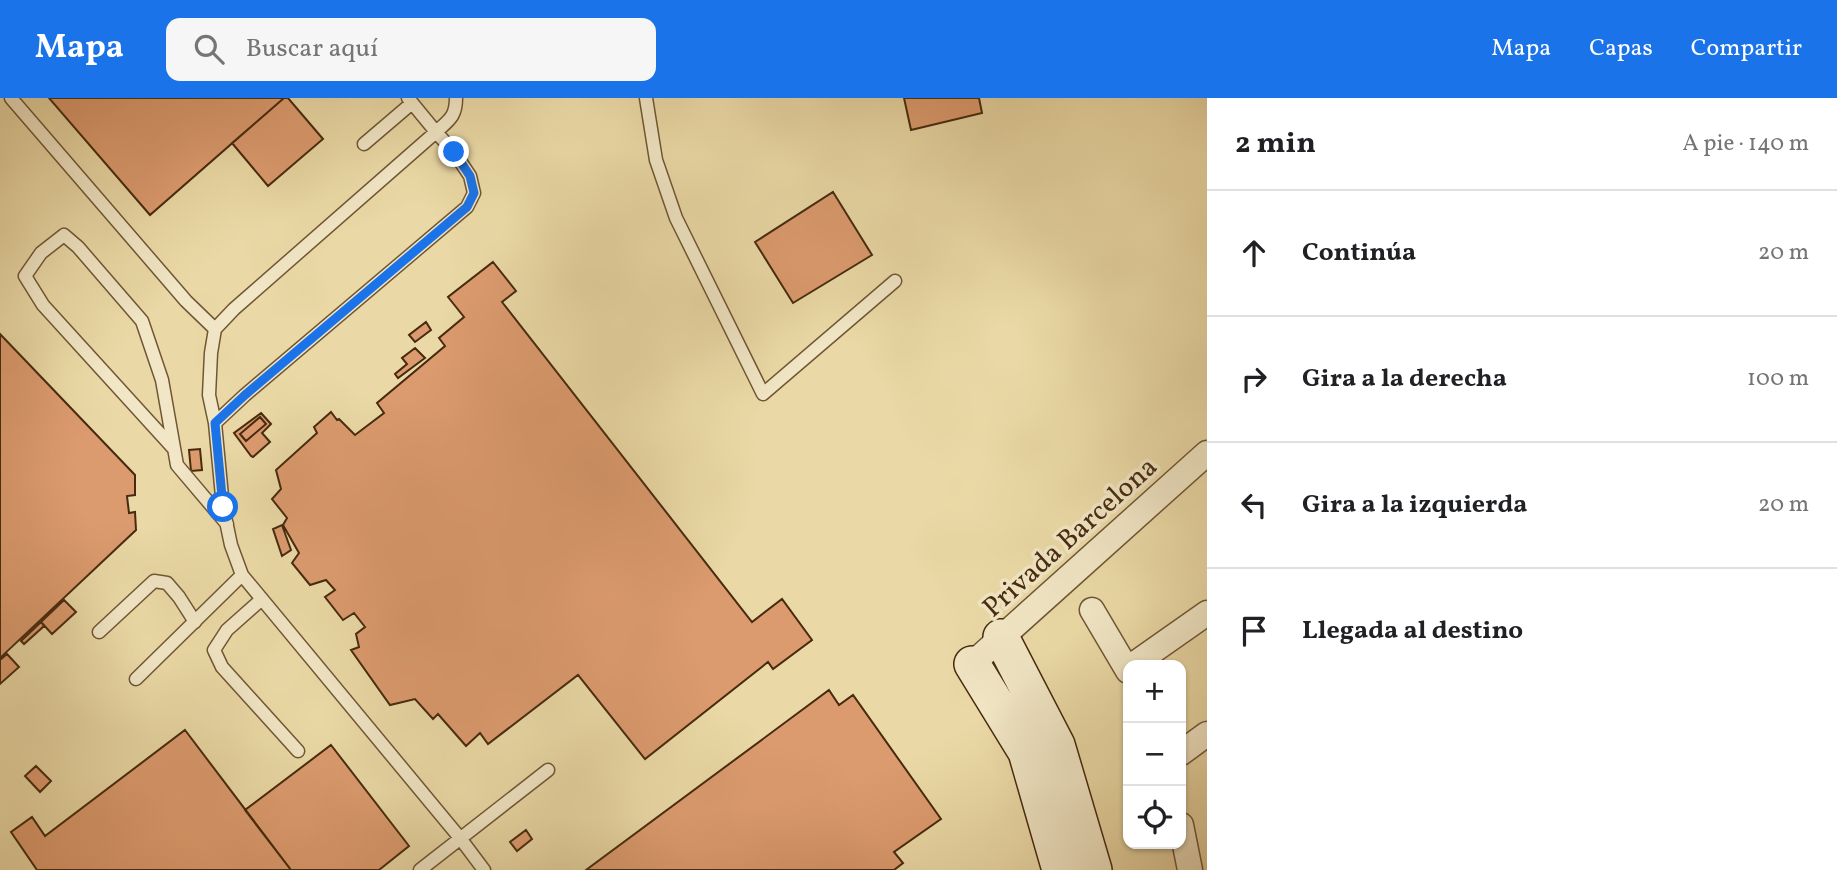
<!DOCTYPE html>
<html lang="es">
<head>
<meta charset="utf-8">
<style>
	:root { --surface:#fff; --page:#f6f6f6; --text:#202124; --muted:#757577; --line:#e0e0e0; --accent:#1a73e8 }
	body { margin:0; font-family:Vollkorn,serif; background:var(--page); color:var(--text) }
	.controls { position:absolute; right:21px; bottom:21px; display:grid; overflow:hidden; border-radius:14px; box-shadow:0 2px 5px #0004 }
	.controls button { width:63px; height:63px; display:grid; place-items:center; padding:0; border:0; border-bottom:2px solid var(--line); background:var(--surface); color:var(--text); font:35px sans-serif }
	.stop { position:absolute; width:21px; height:21px; margin:-16px; border:5px solid #1a73e8; border-radius:50%; background:#fff }
	.stop.end { background:#1a73e8; border-color:#fff; box-shadow:0 2px 7px #0008 }
	.list { margin:0; padding:0; list-style:none }
	h2 { display:flex; justify-content:space-between; align-items:center; height:91px; margin:0; padding:0 28px; font-size:30px }
	h2 small { font-size:23px; font-weight:400; color:var(--muted) }
	.list li { display:grid; grid-template-columns:46px 1fr auto; gap:21px; align-items:center; box-sizing:border-box; height:126px; padding:0 28px; border-top:2px solid var(--line) }
	.list b { display:block; font-size:26px; white-space:nowrap }
	.list em { font-size:23px; font-style:normal; color:var(--muted) }
	.icon { flex:none; width:38px; height:38px; fill:none; stroke:currentColor; stroke-width:2; stroke-linecap:round; stroke-linejoin:round }
	.map { position:relative; flex:none; width:1207px; height:772px; overflow:hidden }
	header { display:flex; align-items:center; gap:42px; box-sizing:border-box; height:98px; padding:0 35px; background:var(--accent); color:#fff }
	header strong { font-size:33px }
	nav { display:flex; gap:38px; margin-inline-start:auto; font-size:24px }
	.search { width:490px; height:63px; background:var(--page); display:flex; align-items:center; gap:18px; box-sizing:border-box; padding:0 24px; border-radius:14px; color:var(--muted); font-size:26px }
	main { display:flex }
	aside { flex:1; background:var(--surface) }
	.map>svg:first-child { display:block }
	.building { fill:#dc9b6e; stroke:#472a0f; stroke-width:2; fill-rule:evenodd }
	.lines { fill:none; stroke-linecap:round; stroke-linejoin:round }
	.lane-casing { stroke:#705635; stroke-width:15 }
	.street-casing { stroke:#705635; stroke-width:27 }
	.secondary-casing { stroke:#472a0f; stroke-width:38 }
	.lane { stroke:#f1e6c5; stroke-width:12 }
	.street { stroke:#f1e6c5; stroke-width:24 }
	.secondary { stroke:#f1e6c5; stroke-width:35 }
	.route { stroke:#1a73e8; stroke-width:9 }
	.labels { text-anchor:middle; stroke-width:7; stroke-linejoin:round; paint-order:stroke }
	.street-label { font-size:28px; fill:#472a0f; stroke:#f1e6c5 }
</style>
</head>
<body>
<header>
<strong>Mapa</strong>
<div class="search"><svg class="icon" aria-label="search" viewBox="0 0 24 24"><circle cx="10" cy="10" r="6"/><path d="M15 15l6 6"/></svg>Buscar aquí</div>
<nav><a>Mapa</a><a>Capas</a><a>Compartir</a></nav>
</header>
<main>
<div class="map">
<svg width="1207" height="772" viewBox="0 0 1207 772">
	<rect width="100%" height="100%" fill="#ead9a6"/>
	<filter id="stains"><feTurbulence type="fractalNoise" baseFrequency=".00286" numOctaves="4"/><feColorMatrix values="0 0 0 0 .2 0 0 0 0 .09 0 0 0 0 .02 0 0 0 .5 -.17"/></filter>
	<radialGradient id="worn" r=".72"><stop offset=".6" stop-color="#630" stop-opacity="0"/><stop offset="1" stop-color="#630" stop-opacity=".3"/></radialGradient>
	<path class="building" d="M 49,0 L 284,0 L 150,117 Z
		M 284,0 L 288,0 L 323,41 L 268,88 L 232,45 Z
		M 904,0 L 979,0 L 982,15 L 911,32 Z
		M 833,94 L 872,157 L 793,205 L 755,144 Z
		M 493,164 L 516,193 L 502,204 L 752,524 L 782,501 L 812,542 L 773,571 L 768,564 L 645,661 L 578,577 L 488,646 L 480,635 L 466,648 L 438,616 L 433,621 L 415,601 L 390,607 L 351,552 L 359,549 L 356,536 L 365,529 L 354,515 L 343,522 L 325,499 L 335,492 L 326,482 L 310,487 L 292,465 L 299,455 L 283,427 L 287,420 L 272,401 L 281,391 L 276,372 L 317,335 L 314,329 L 331,314 L 337,322 L 339,321 L 355,337 L 384,315 L 377,305 L 445,248 L 439,240 L 464,219 L 448,199 Z
		M 426,224 L 431,232 L 415,244 L 409,237 Z
		M 0,236 L 135,377 L 135,397 L 127,398 L 129,415 L 135,414 L 136,432 L 0,560 Z
		M 415,250 L 425,260 L 398,280 L 395,276 L 407,266 L 402,260 Z
		M 261,315 L 271,326 L 262,335 L 270,344 L 253,359 L 251,358 L 234,335 ZM 260,319 L 266,326 L 246,343 L 240,336 Z
		M 260,319 L 266,326 L 246,343 L 240,336 Z
		M 200,351 L 202,372 L 191,373 L 189,352 Z
		M 282,427 L 291,452 L 282,458 L 273,431 Z
		M 64,502 L 76,514 L 52,536 L 41,524 Z
		M 41,524 L 44,528 L 24,546 L 21,543 Z
		M 7,556 L 19,569 L 0,586 L 0,562 Z
		M 829,592 L 839,607 L 853,597 L 941,721 L 894,754 L 903,765 L 894,772 L 586,772 Z
		M 185,632 L 291,772 L 37,772 L 11,734 L 32,719 L 45,738 Z
		M 331,647 L 409,748 L 379,772 L 291,772 L 245,712 Z
		M 36,668 L 51,683 L 40,694 L 25,678 Z
		M 526,732 L 532,741 L 517,753 L 510,744 Z"/>
	<g class="lines">
		<g class="lane-casing">
			<path id="lane" d="M 11,0 L 186,203 L 215,231
				M 408,0 L 436,34 C 449,22 456,19 456,0
				M 646,0 L 656,62 L 676,120 L 763,296 L 895,183
				M 436,34 L 454,54 L 470,78 L 474,95 L 467,109 L 245,297 L 215,325 L 209,297 L 211,255 L 215,231 L 234,211 Z
				M 364,46 L 412,5
				M 215,325 L 223,409 L 231,447 L 242,477 L 460,740 L 484,772
				M 174,351 L 43,207 L 25,178 L 41,155 L 64,137 L 78,149 L 142,223 L 162,282 L 177,367 L 227,426
				M 262,501 L 227,532 L 214,552 L 222,569 L 298,653
				M 99,534 L 154,483 L 167,485 L 179,499 L 195,524
				M 136,581 L 242,477
				M 420,772 L 548,672"/>
		</g>
		<g class="street-casing">
			<path id="street" d="M 1092,512 L 1128,573
				M 972,566 L 1207,355
				M 1133,567 L 1207,515
				M 1181,655 L 1207,636
				M 1181,727 L 1190,772"/>
		</g>
		<g class="secondary-casing">
			<path id="secondary" d="M 1001,539 L 1057,647 L 1094,772
				M 972,566 L 1026,654 L 1060,772"/>
		</g>
		<use href="#lane" class="lane"/>
		<use href="#street" class="street"/>
		<use href="#secondary" class="secondary"/>
	</g>
	<g class="lines">
		<path class="route" d="M 223,409 L 215,325 L 245,297 L 467,109 L 474,95 L 470,78 L 454,54"/>
	</g>
	<g class="labels">
		<g class="street-label">
			<text transform="translate(1069 438) rotate(-42)" y="10">Privada Barcelona</text>
		</g>
	</g>
	<rect width="100%" height="100%" filter="url(#stains)"/>
	<rect width="100%" height="100%" fill="url(#worn)"/>
</svg>
<div class="controls">
<button>+</button>
<button>−</button>
<button><svg class="icon" aria-label="locate" viewBox="0 0 24 24"><circle cx="12" cy="12" r="6"/><path d="M12 2v4M12 18v4M2 12h4M18 12h4"/></svg></button>
</div>
<div class="stop" style="left:223px;top:409px"></div>
<div class="stop end" style="left:454px;top:54px"></div>
</div>
<aside>
<h2>2 min<small>A pie · 140 m</small></h2>
<ul class="list">
<li><svg class="icon" aria-label="ahead" viewBox="0 0 24 24"><path d="M12 20V5M6 11l6-6 6 6"/></svg><div><b>Continúa</b></div><em>20 m</em></li>
<li><svg class="icon" aria-label="right" viewBox="0 0 24 24"><path d="M7 20v-9h11M14 6l5 5-5 5"/></svg><div><b>Gira a la derecha</b></div><em>100 m</em></li>
<li><svg class="icon" aria-label="left" viewBox="0 0 24 24"><path d="M17 20v-9H6M10 6l-5 5 5 5"/></svg><div><b>Gira a la izquierda</b></div><em>20 m</em></li>
<li><svg class="icon" aria-label="arrive" viewBox="0 0 24 24"><path d="M6 21V4h12l-3 4 3 4H6"/></svg><div><b>Llegada al destino</b></div></li>
</ul>
</aside>
</main>
</body>
</html>
